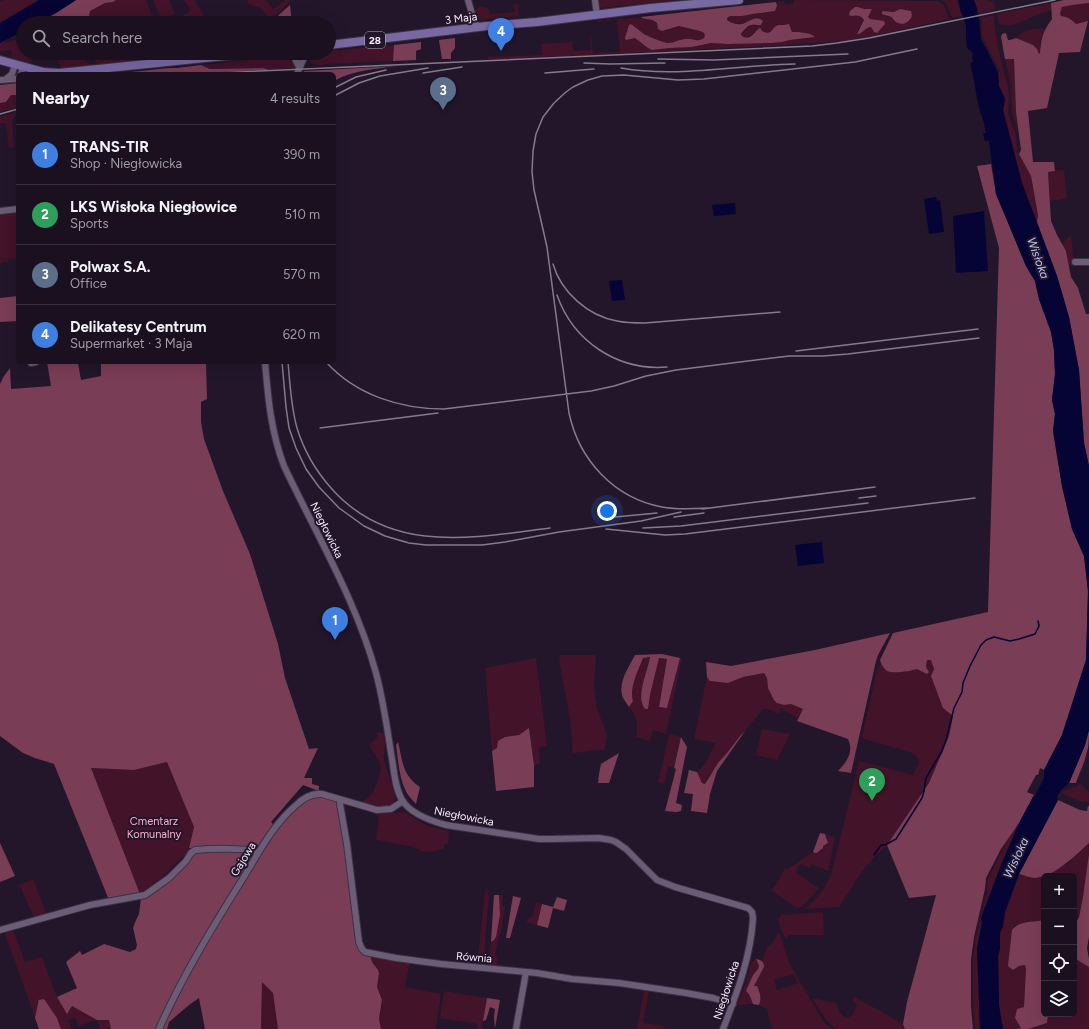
<!DOCTYPE html>
<html lang="en">
<head>
<meta charset="utf-8">
<style>
	:root { --surface:#1a1020; --page:#231929; --text:#f1f3f6; --muted:#9f9da5; --line:#38303e; --accent:#b45309 }
	body { margin:0; font-family:Figtree,sans-serif; background:var(--page); color:var(--text) }
	.controls { position:absolute; right:12px; bottom:12px; display:grid; overflow:hidden; border-radius:6px; box-shadow:0 4px 16px #0002 }
	.controls button { width:36px; height:36px; display:grid; place-items:center; padding:0; border:0; border-bottom:1px solid var(--line); background:var(--surface); color:var(--text); font:20px sans-serif }
	.you { position:absolute; left:607px; top:511px; width:14px; height:14px; margin:-10px; border:3px solid #fff; border-radius:50%; background:#1a73e8; box-shadow:0 0 0 6px #1a73e833 }
	.badge { display:grid; place-items:center; width:26px; height:26px; border-radius:50%; background:var(--accent); color:#fff; font-size:13px; font-weight:700 }
	.pin { position:absolute; translate:-50% -33px; filter:drop-shadow(0 1px 2px #0008) }
	.pin::after { content:''; position:absolute; top:21px; width:14px; height:12px; background:inherit; clip-path:polygon(0 0,100% 0,50% 100%) }
	.list { margin:0; padding:0; list-style:none }
	h2 { display:flex; justify-content:space-between; align-items:center; height:52px; margin:0; padding:0 16px; font-size:17px }
	h2 small { font-size:13px; font-weight:400; color:var(--muted) }
	.list li { display:grid; grid-template-columns:26px 1fr auto; gap:12px; align-items:center; box-sizing:border-box; height:60px; padding:0 16px; border-top:1px solid var(--line) }
	.list b { display:block; font-size:15px; white-space:nowrap }
	.list p { margin:0; font-size:13px; white-space:nowrap; color:var(--muted) }
	.list em { font-size:13px; font-style:normal; color:var(--muted) }
	.icon { flex:none; width:22px; height:22px; fill:none; stroke:currentColor; stroke-width:2; stroke-linecap:round; stroke-linejoin:round }
	.map { position:relative; flex:none; width:1089px; height:1029px; overflow:hidden }
	.search { position:absolute; background:var(--surface); box-shadow:0 4px 16px #0002; left:16px; top:16px; width:320px; height:44px; display:flex; align-items:center; gap:10px; box-sizing:border-box; padding:0 14px; border-radius:22px; color:var(--muted); font-size:15px }
	.panel { position:absolute; background:var(--surface); box-shadow:0 4px 16px #0002; left:16px; top:72px; width:320px; height:292px; border-radius:6px }
	.map>svg:first-child { display:block }
	.green { fill:#421329; fill-rule:evenodd }
	.forest { fill:#7a3d56 }
	.water { fill:#050434 }
	.lines { fill:none; stroke-linecap:round; stroke-linejoin:round }
	.stream { stroke:#050434; stroke-width:1.5 }
	.minor-casing { stroke:#3b3242; stroke-width:8 }
	.major-casing { stroke:#3b3242; stroke-width:10 }
	.minor { stroke:#6c5c75; stroke-width:6 }
	.major { stroke:#7969a3; stroke-width:8 }
	.rail { stroke:#857a8c; stroke-width:1.5 }
	.labels { text-anchor:middle; stroke-width:4; stroke-linejoin:round; paint-order:stroke }
	.shield { fill:#23162b; stroke:#b7adbd; stroke-width:1 }
	.shield-label { font-size:10px; font-weight:bold; fill:#f7eefc }
	.street-label { font-size:11px; fill:#f7eefc; stroke:#23162b }
	.park-label { font-size:11px; fill:#fcafcc; stroke:#23162b }
	.water-label { font-size:12px; font-style:italic; fill:#b6c6f7; stroke:#23162b }
</style>
</head>
<body>
<div class="map">
<svg width="1089" height="1029" viewBox="0 0 1089 1029">
	<rect width="100%" height="100%" fill="#23162b"/>
	<path class="green" d="M 4,0 L 39,0 L 0,23 L 0,1 Z
		M 116,0 L 146,0 L 155,23 L 91,23 L 89,16 L 90,11 L 105,3 L 113,2 Z
		M 153,0 L 169,0 L 175,14 L 161,19 Z
		M 184,0 L 194,0 L 204,15 L 190,23 L 180,23 L 177,19 L 191,11 Z
		M 247,0 L 266,0 L 273,9 L 284,1 L 283,0 L 291,0 L 271,20 L 260,8 L 249,4 Z
		M 599,0 L 677,0 L 600,8 Z
		M 794,0 L 937,1 C 945,3 947,12 949,19 L 864,38 L 844,41 L 771,46 L 488,60 L 488,57 L 542,55 L 541,44 L 570,42 L 572,42 L 573,51 L 591,50 L 590,38 L 591,35 L 593,53 L 620,52 L 617,20 L 597,22 L 597,21 L 641,17 L 642,18 C 654,20 656,22 665,31 L 679,26 L 700,31 L 704,33 L 705,36 L 705,38 C 700,41 696,42 691,39 L 669,43 L 664,42 L 644,34 L 633,25 L 629,25 L 628,31 L 625,37 L 628,40 L 635,38 L 637,39 L 652,50 L 669,48 L 692,47 L 711,43 L 728,44 L 766,44 L 782,42 L 790,40 L 812,38 C 804,32 802,32 792,32 L 786,25 C 783,26 780,24 777,26 C 773,28 772,32 767,33 L 757,29 C 753,35 749,39 742,36 L 741,34 L 744,30 L 752,25 L 760,26 L 763,23 L 758,17 C 745,21 740,28 727,20 L 727,18 L 730,16 L 742,16 L 753,14 L 773,11 L 777,9 L 776,2 L 784,1 L 785,5 L 794,3 ZM 864,9 L 870,9 L 872,11 L 869,14 L 868,17 L 870,19 L 876,21 L 881,20 L 874,32 L 871,27 L 867,27 L 861,33 L 857,31 L 864,20 L 860,16 L 857,15 ZM 900,10 L 907,10 L 912,16 L 909,22 L 906,23 L 894,20 L 891,17 L 885,16 L 882,14 L 883,11 L 894,12 Z
		M 943,0 L 958,0 L 963,16 L 952,18 L 947,5 Z
		M 974,0 L 986,0 L 991,2 L 994,0 L 995,10 L 979,14 Z
		M 1051,3 L 1051,11 C 1048,12 1045,12 1042,13 C 1028,17 1013,30 999,24 L 997,14 Z
		M 1089,3 L 1089,18 L 1088,21 L 1076,24 L 1072,20 L 1061,16 L 1060,13 L 1062,7 L 1072,5 Z
		M 514,4 L 518,4 L 519,16 L 479,20 L 475,10 C 479,6 483,5 488,9 L 490,14 L 515,12 Z
		M 995,15 L 994,21 L 998,48 L 1009,92 L 1008,113 L 1015,132 L 1018,152 L 1031,176 L 1038,215 L 1037,222 L 1022,183 L 1003,110 L 1005,99 L 999,86 L 998,73 L 1000,72 L 982,36 L 982,21 L 981,18 Z
		M 1033,29 L 1044,29 L 1041,38 L 1040,53 L 1039,54 L 1033,45 L 1016,38 L 1023,32 Z
		M 6,40 L 5,43 L 15,40 L 18,42 L 21,48 L 23,47 L 23,53 L 30,53 L 34,58 L 29,63 L 11,57 L 12,52 L 9,50 L 0,52 L 0,43 Z
		M 394,45 L 393,61 L 326,64 C 320,67 314,65 309,61 L 313,53 L 329,53 L 329,51 Z
		M 54,53 L 80,53 L 89,64 L 92,64 L 91,65 C 74,67 57,70 40,66 L 41,65 L 50,67 L 61,67 Z
		M 96,53 L 132,53 L 134,59 L 145,57 L 145,59 L 95,65 Z
		M 286,56 L 291,62 L 294,62 L 294,68 L 269,70 L 263,68 L 210,69 L 201,65 Z
		M 1014,58 L 1016,112 L 1018,131 L 1012,112 L 1011,86 L 1005,59 Z
		M 11,95 L 18,95 L 18,107 L 0,112 L 0,103 L 6,102 Z
		M 18,112 L 18,114 L 15,115 L 12,121 L 14,147 L 9,148 L 6,124 L 2,123 L 0,123 L 0,117 Z
		M 1064,170 L 1067,198 L 1050,201 L 1048,171 Z
		M 8,211 L 8,214 L 16,213 L 18,231 L 18,255 L 17,258 L 8,259 L 8,262 L 3,262 L 0,264 L 0,212 Z
		M 1071,235 L 1074,264 L 1069,265 L 1066,251 L 1062,244 Z
		M 559,655 L 596,655 L 594,687 L 597,709 L 606,732 L 607,738 L 604,751 L 602,750 L 585,751 L 585,752 L 572,753 C 574,721 562,688 559,655 Z
		M 650,657 L 643,684 L 642,700 L 649,705 L 650,695 L 659,658 L 667,659 L 659,706 L 667,708 L 680,658 L 682,658 L 666,734 L 653,730 L 650,741 L 636,737 C 638,723 638,718 629,707 L 633,701 C 629,688 638,671 643,658 Z
		M 536,658 L 547,746 L 539,747 L 540,764 L 534,765 L 529,728 L 519,735 L 505,737 L 497,748 L 492,751 L 485,668 Z
		M 927,660 L 931,660 L 934,669 L 931,675 L 953,716 L 949,736 L 929,783 L 887,845 L 874,857 L 861,873 L 839,907 L 805,909 C 819,896 825,889 832,872 L 859,761 L 899,771 L 912,775 L 919,764 L 919,761 L 918,758 L 914,754 L 910,752 L 864,739 L 862,737 L 877,670 L 881,663 L 893,672 L 910,671 L 917,669 L 920,669 L 925,673 L 928,670 L 926,667 Z
		M 764,673 L 767,678 L 768,688 L 774,700 L 784,705 L 791,704 L 803,709 L 798,718 L 781,709 L 779,714 C 773,711 768,707 762,710 L 745,731 L 740,736 L 727,753 L 718,763 L 709,776 L 705,784 L 702,783 L 697,772 L 704,765 L 716,743 L 695,739 L 695,734 L 707,677 L 710,681 L 728,683 L 743,677 Z
		M 762,729 L 790,734 L 777,760 L 756,755 Z
		M 380,732 L 384,734 L 385,741 L 384,760 L 396,799 L 393,803 L 390,805 L 390,807 L 381,808 L 359,803 C 363,801 367,799 370,796 C 374,792 382,772 381,767 C 379,759 373,752 369,745 L 376,739 L 378,735 L 376,734 L 376,733 Z
		M 669,734 L 681,737 L 674,768 L 668,766 L 664,784 L 658,783 Z
		M 167,762 L 194,827 L 186,858 L 182,857 L 159,880 L 140,894 L 91,768 L 134,770 Z
		M 1080,783 L 1089,792 L 1089,802 L 1079,801 L 1062,793 L 1063,791 L 1078,786 Z
		M 386,812 L 391,812 L 392,813 L 402,812 L 406,813 L 424,824 L 432,827 L 449,831 L 448,843 L 444,845 L 444,849 L 429,852 L 421,851 L 414,847 L 376,840 L 379,817 L 373,813 Z
		M 1019,823 L 1001,865 L 981,918 L 982,922 L 977,949 L 980,1029 L 975,1029 L 973,1004 L 973,962 L 975,940 L 987,893 L 988,879 L 1008,839 Z
		M 825,834 L 835,837 L 835,838 L 828,871 L 811,864 L 810,868 L 800,864 L 796,873 L 819,888 L 805,904 L 801,907 L 792,908 L 795,907 L 771,890 L 776,885 L 785,868 L 788,869 L 813,852 L 815,853 C 819,853 821,851 823,848 L 823,846 L 827,844 L 828,840 Z
		M 1089,843 C 1089,868 1086,903 1074,926 L 1074,876 L 1044,876 L 1044,920 L 1022,923 L 1014,926 L 1013,970 L 1019,966 L 1025,965 L 1026,969 L 1024,1007 L 1015,1018 L 1021,1028 L 1003,1029 L 999,1005 L 998,957 L 1000,949 L 1000,933 L 1003,926 L 1005,912 L 1019,874 L 1034,878 L 1067,864 Z
		M 33,879 L 47,915 L 35,919 L 19,885 Z
		M 488,886 L 488,894 L 489,894 L 483,967 L 455,963 L 454,959 L 474,963 L 475,963 L 478,958 L 485,889 L 487,893 Z
		M 499,895 L 503,895 L 502,905 L 505,907 L 501,933 L 499,936 L 495,955 L 498,958 L 496,967 L 488,967 L 491,942 L 494,940 L 500,909 L 499,904 Z
		M 536,902 L 542,904 L 537,925 L 526,922 L 533,915 Z
		M 823,912 L 824,935 L 789,935 L 786,939 C 782,931 775,922 781,915 Z
		M 12,928 L 25,962 L 42,957 L 57,997 L 67,1013 L 72,1006 L 97,1020 L 109,1020 L 111,1029 L 100,1029 L 97,1020 L 78,1026 L 75,1018 L 68,1020 L 71,1029 L 61,1029 L 57,1018 L 38,999 L 35,1018 L 4,931 Z
		M 779,931 L 788,960 L 795,973 L 820,1016 L 825,1023 L 833,1029 L 773,1029 L 770,1023 L 767,1009 L 759,1005 L 761,999 L 754,987 L 764,967 L 764,963 L 762,961 L 767,948 L 774,941 ZM 793,974 L 798,983 L 777,990 L 774,980 Z
		M 370,955 L 410,961 L 405,987 L 441,994 L 436,1029 L 381,1029 L 379,1019 L 382,1005 L 380,997 L 377,987 L 379,973 L 378,970 L 372,962 Z
		M 1074,958 L 1089,967 L 1089,1026 L 1087,1029 L 1028,1029 L 1047,1023 L 1048,1014 L 1074,1014 Z
		M 756,959 L 759,966 L 758,969 L 753,975 L 749,994 L 753,1004 L 737,1005 L 748,978 L 751,962 Z
		M 262,981 L 273,993 L 278,1029 L 261,1029 Z
		M 644,990 L 649,990 L 643,1023 L 665,1026 L 664,1029 L 637,1029 Z
		M 444,991 L 487,998 L 482,1029 L 477,1029 L 478,1024 L 440,1018 Z
		M 853,996 L 903,1024 L 905,1029 L 836,1029 C 825,1020 819,1010 812,998 L 836,1003 C 838,1009 840,1016 847,1018 C 854,1015 855,1011 857,1004 L 853,1002 Z"/>
	<path class="forest" d="M 76,0 L 116,0 L 113,2 L 105,3 L 90,11 L 89,16 L 69,21 L 67,23 L 37,23 L 56,13 Z
		M 1064,0 L 1089,0 L 1089,3 L 1072,5 L 1062,7 L 1060,13 L 1061,16 C 1068,17 1071,19 1076,24 L 1088,21 L 1080,52 L 1059,53 L 1047,108 L 1028,111 L 1033,162 L 1054,162 L 1055,171 L 1048,172 L 1051,221 L 1057,235 L 1066,251 L 1071,277 L 1078,288 L 1086,314 L 1089,314 L 1089,466 L 1084,443 L 1079,370 L 1069,317 L 1057,276 L 1037,222 L 1038,215 L 1031,176 L 1019,154 L 1021,150 L 1016,112 L 1014,59 L 1005,59 L 1001,37 L 1002,34 L 1006,33 L 1008,40 L 1010,40 L 1016,38 L 1033,45 L 1037,49 L 1039,54 L 1040,53 C 1042,36 1042,33 1052,19 L 1051,3 Z
		M 776,2 L 777,6 L 775,11 L 753,14 L 742,16 L 730,16 L 727,18 L 727,20 C 731,23 737,25 742,24 C 749,22 756,14 763,21 L 761,25 C 758,26 755,24 751,25 C 747,26 744,30 741,34 L 742,36 C 752,41 753,32 760,28 L 761,29 L 762,31 C 773,37 771,26 779,25 C 783,25 785,25 789,24 L 792,32 C 799,32 809,32 815,37 L 790,40 L 782,42 L 771,43 L 728,44 L 711,43 L 692,47 L 669,48 L 652,50 L 648,48 L 635,38 L 626,40 L 625,38 L 629,25 L 631,24 C 636,27 639,31 644,34 C 647,36 665,43 668,43 C 674,43 680,39 686,39 C 694,38 696,43 704,38 L 705,36 L 704,33 L 700,31 L 679,26 L 662,31 L 658,29 L 657,23 C 651,18 648,20 642,18 L 641,17 Z
		M 290,5 L 292,23 L 272,23 L 271,22 Z
		M 855,7 L 858,7 L 864,9 L 872,9 L 868,17 L 870,19 L 884,21 L 885,24 L 877,33 L 874,32 L 871,27 C 865,27 863,34 857,34 L 864,20 C 860,15 858,15 851,16 L 849,15 L 850,11 Z
		M 900,9 L 911,11 L 912,16 C 909,23 903,26 896,22 C 894,21 893,18 891,17 C 888,15 885,16 882,14 L 882,12 L 883,11 L 894,12 Z
		M 455,38 L 455,48 L 451,53 L 451,59 L 442,59 L 439,40 Z
		M 421,42 L 421,49 L 416,51 L 416,60 L 393,61 L 394,45 Z
		M 201,65 L 210,69 L 263,68 L 269,70 L 174,74 L 112,74 L 169,68 L 177,68 Z
		M 397,66 C 376,69 353,70 334,81 L 334,74 L 303,74 L 304,71 Z
		M 18,83 L 18,95 L 11,95 L 6,102 L 0,103 L 0,85 Z
		M 991,164 L 996,194 L 1026,266 L 1035,281 L 1039,299 L 1051,332 L 1054,350 L 1055,374 L 1052,400 L 1055,414 L 1053,431 L 1062,486 L 1072,529 L 1084,556 L 1088,591 L 1086,660 L 1062,735 L 1044,770 L 1040,768 L 1038,775 L 1036,775 L 1027,792 L 1034,795 L 1019,823 L 1001,849 L 986,878 L 985,889 L 974,937 L 971,960 L 971,1006 L 973,1029 L 905,1029 L 903,1024 L 907,1002 L 936,895 L 909,898 L 887,845 L 929,783 L 949,736 L 953,716 L 943,708 L 931,676 L 934,669 L 931,660 L 927,660 L 926,667 L 929,672 L 927,674 L 917,669 C 911,671 893,674 887,671 C 884,669 881,664 880,660 L 893,633 L 988,612 L 999,248 L 977,166 Z
		M 18,296 L 18,321 L 0,322 L 0,298 Z
		M 47,362 L 80,362 L 78,363 L 81,380 L 101,376 L 101,362 L 206,362 L 207,399 L 201,402 L 201,422 L 204,439 L 223,491 L 250,554 L 278,644 L 285,678 L 309,749 L 318,748 L 304,778 L 312,778 L 312,784 L 319,786 L 319,791 L 303,785 L 271,822 L 274,825 L 257,848 L 254,849 L 189,848 L 194,827 L 167,762 L 134,770 L 91,768 L 140,894 L 109,900 L 54,764 L 35,758 L 23,753 L 0,736 L 0,384 L 4,376 L 10,368 L 11,389 L 51,386 Z
		M 890,633 L 878,655 L 876,661 L 851,773 L 838,771 C 847,762 854,752 848,739 L 797,721 L 803,709 L 791,704 L 784,705 L 777,703 L 774,700 L 768,688 L 767,678 L 764,673 L 743,677 L 728,683 L 710,681 L 707,677 L 706,662 L 731,666 L 815,650 Z
		M 662,654 L 680,658 L 667,708 L 659,707 L 667,659 L 659,658 L 650,695 L 648,709 L 645,709 C 635,696 648,671 650,657 L 643,658 C 638,671 629,688 633,701 L 629,707 C 627,704 625,701 623,698 C 617,683 629,667 635,655 Z
		M 529,728 L 534,765 L 534,787 L 496,791 L 492,751 L 497,748 L 498,741 L 505,737 L 519,735 Z
		M 1089,730 C 1089,739 1089,747 1086,755 C 1084,765 1079,773 1076,783 L 1069,783 L 1085,745 Z
		M 745,731 L 717,771 L 710,794 L 707,813 L 691,811 L 693,794 L 684,793 L 689,770 L 697,772 L 702,783 L 705,784 L 718,763 L 727,753 L 740,736 Z
		M 681,737 L 687,747 L 676,803 L 682,805 L 681,811 L 677,812 L 665,811 L 676,769 L 674,768 Z
		M 398,742 C 403,762 402,775 420,787 L 416,804 C 412,799 407,795 405,789 C 399,777 398,758 396,745 Z
		M 619,753 L 609,783 L 598,783 L 599,774 L 601,764 Z
		M 317,797 L 322,797 L 338,802 L 357,939 L 370,955 L 372,962 L 378,970 L 379,973 L 377,987 L 382,1000 L 379,1019 L 381,1029 L 278,1029 L 273,993 L 262,982 L 261,1029 L 205,1029 L 199,998 L 189,1005 L 169,1022 L 167,1029 L 161,1029 L 180,990 L 217,924 L 270,840 C 281,823 297,801 317,797 Z
		M 1058,800 L 1080,810 L 1087,811 L 1088,806 L 1089,806 L 1089,843 C 1075,856 1054,877 1035,878 C 1030,878 1024,875 1019,874 Z
		M 820,833 L 825,834 L 828,843 L 823,846 L 823,848 L 817,853 L 815,853 L 813,852 Z
		M 0,843 L 15,876 L 0,882 Z
		M 221,850 L 255,853 L 216,915 L 194,954 L 156,1029 L 111,1029 L 109,1020 L 97,1020 L 72,1006 L 67,1014 L 57,997 L 77,988 L 66,962 L 80,951 L 82,955 L 104,944 L 130,952 L 136,949 L 137,945 L 133,928 L 136,920 L 139,914 L 141,898 L 196,853 Z
		M 1089,854 L 1089,937 L 1087,948 L 1089,959 L 1089,967 L 1074,958 L 1074,926 L 1079,917 L 1083,897 Z
		M 494,895 L 499,895 L 500,915 L 496,937 L 494,940 L 491,942 Z
		M 513,896 L 521,898 L 510,938 L 506,938 Z
		M 557,897 L 567,900 L 564,911 L 553,908 L 548,928 L 537,925 L 542,904 L 553,907 Z
		M 1044,920 L 1044,1014 L 1048,1014 L 1047,1023 L 1028,1029 L 1016,1029 L 1021,1028 L 1015,1018 L 1017,1009 L 1024,1007 L 1026,969 L 1025,965 L 1019,966 L 1013,970 L 1008,966 L 1012,930 C 1018,921 1034,922 1044,920 Z
		M 756,959 C 761,960 764,961 764,967 L 754,986 L 757,986 C 760,994 762,997 759,1005 L 753,1004 L 749,994 L 746,991 L 753,975 L 758,969 L 759,966 Z
		M 39,998 L 39,1000 L 44,999 L 57,1018 L 61,1029 L 39,1029 L 35,1018 Z
		M 487,998 L 500,1000 L 495,1028 L 494,1017 L 495,1009 L 490,1007 L 486,1020 L 483,1021 Z"/>
	<path class="water" d="M 39,0 L 76,0 L 56,13 L 37,23 L 23,23 L 23,31 L 0,43 L 0,23 Z
		M 958,0 L 974,0 L 977,9 L 977,12 L 979,20 L 981,40 L 987,50 L 998,73 L 999,86 L 1005,99 L 1003,110 L 1022,183 L 1057,276 L 1069,317 L 1079,370 L 1084,443 L 1089,466 L 1089,730 L 1085,745 L 1069,783 L 1061,790 L 1057,796 L 1058,800 L 1019,874 L 1005,912 L 1003,926 L 1000,933 L 1000,949 L 998,955 L 999,1005 L 1003,1029 L 980,1029 L 977,949 L 982,922 L 981,918 L 1001,865 L 1019,823 L 1034,795 L 1035,796 L 1044,778 L 1044,770 L 1062,735 L 1086,660 L 1088,591 L 1084,556 L 1072,529 L 1062,486 L 1053,431 L 1055,414 L 1052,400 L 1055,374 L 1054,350 L 1051,332 L 1039,299 L 1035,281 L 1026,266 L 996,194 L 989,141 L 985,141 L 983,133 L 986,133 L 984,123 L 978,104 L 972,70 L 970,64 L 973,62 L 972,58 L 973,53 L 967,48 L 966,40 L 966,27 L 965,21 L 961,13 Z
		M 936,197 L 937,201 L 940,200 L 944,232 L 929,234 L 924,199 Z
		M 735,203 L 736,214 L 714,216 L 712,205 Z
		M 984,211 L 988,271 L 956,273 L 953,216 Z
		M 622,280 L 625,300 L 612,301 L 609,281 Z
		M 822,542 L 824,563 L 798,566 L 795,545 Z"/>
	<g class="lines">
		<path class="stream" d="M 874,855 L 881,845 L 885,845 L 896,839 L 922,798 L 924,791 L 926,778 L 942,751 L 946,740 L 954,708 L 962,692 L 963,683 L 970,666 L 981,645 L 986,640 L 994,637 L 1010,641 L 1019,639 L 1035,634 L 1039,626 L 1038,621"/>
		<g class="minor-casing">
			<path id="minor" d="M 468,0 L 474,21 L 478,27
				M 595,0 L 597,15
				M 292,53 L 299,67
				M 21,74 L 23,67
				M 297,74 L 306,53
				M 6,79 L 12,74 L 15,64
				M 0,80 L 15,79 L 18,78
				M 0,211 L 18,209
				M 1075,262 L 1089,262
				M 265,362 C 268,398 271,432 284,466 C 316,534 356,600 376,673 C 383,699 387,726 391,753 C 394,768 394,786 402,800 C 410,813 431,821 446,825 L 539,839 L 551,839 L 599,838 L 611,840 L 616,842 L 626,849 L 657,880 L 675,887 L 748,908 L 752,912 L 753,918 C 751,956 737,993 723,1029
				M 31,363 L 36,362
				M 341,800 L 340,804 L 347,844 L 359,942 L 362,949 L 365,952 L 396,958 L 441,964 L 537,973 L 572,979 L 619,983 L 686,993 L 713,998 L 733,1004
				M 0,930 L 90,905 L 145,895 L 169,878 L 186,861 L 191,853 L 195,850 C 207,849 249,847 258,853
				M 159,1029 C 182,977 212,928 242,880 C 258,854 272,826 295,806 C 302,799 312,793 322,794 L 377,810 L 391,809 L 403,801
				M 516,1029 L 526,972"/>
		</g>
		<g class="major-casing">
			<path id="major" d="M 329,45 L 487,26 L 537,22 L 651,8 L 739,0
				M 0,60 L 44,72 L 59,73 L 254,53"/>
		</g>
		<use href="#minor" class="minor"/>
		<use href="#major" class="major"/>
		<path class="rail" d="M 658,59 L 714,60 L 848,54
			M 584,63 L 610,64 L 665,63
			M 621,68 C 677,78 738,65 795,64
			M 423,73 L 462,67
			M 545,73 L 594,69
			M 196,74 L 812,46 L 837,43 L 869,38 L 1055,0
			M 334,88 L 356,77 L 386,70
			M 334,96 L 359,83 L 380,76 L 428,68
			M 0,114 L 18,109
			M 553,264 C 561,292 588,316 617,321 C 626,323 635,323 645,323 L 780,312
			M 557,295 C 573,341 617,371 667,367
			M 796,351 L 978,329
			M 282,362 L 286,407 L 289,428 L 296,448 L 306,469 L 319,487 L 339,508 L 364,526 L 385,536 L 409,543 L 426,545 L 482,545 L 505,542 L 559,532 L 641,521 L 681,512
			M 288,362 C 290,384 291,407 297,428 C 304,451 316,471 331,488 C 390,555 472,538 550,528
			M 326,362 C 356,395 400,409 444,409 L 591,391 L 614,386 L 646,376 L 676,370 L 789,356 L 823,356 L 848,354 L 979,338
			M 320,428 L 438,413
			M 859,498 L 876,496
			M 708,508 C 693,509 677,510 662,507 C 614,498 579,460 569,413 L 547,247 L 534,190 L 532,172 L 533,151 L 536,134 L 543,117 L 554,103 L 566,92 L 573,87 L 588,80 L 602,76 L 624,75 L 678,80 L 704,79 L 855,62 L 917,49
			M 702,509 L 875,487
			M 615,517 L 657,513
			M 674,517 L 704,513
			M 643,528 L 681,526 L 868,503
			M 606,529 L 665,535 L 685,534 L 975,498"/>
	</g>
	<g class="labels">
		<rect class="shield" x="365" y="32" width="20" height="16" rx="3"/>
		<g class="shield-label">
			<text x="375" y="44">28</text>
		</g>
		<g class="street-label">
			<text transform="translate(461 18) rotate(-7)" y="4">3 Maja</text>
			<text transform="translate(327 530) rotate(64)" y="4">Niegłowicka</text>
			<text transform="translate(464 816) rotate(11)" y="4">Niegłowicka</text>
			<text transform="translate(243 859) rotate(-58)" y="4">Gajowa</text>
			<text transform="translate(474 957) rotate(5)" y="4">Równia</text>
			<text transform="translate(726 990) rotate(-72)" y="4">Niegłowicka</text>
		</g>
		<g class="park-label">
			<text x="154" y="825">Cmentarz<tspan x="154" dy="13">Komunalny</tspan></text>
		</g>
		<g class="water-label">
			<text transform="translate(1038 258) rotate(70)" y="4">Wisłoka</text>
			<text transform="translate(1016 858) rotate(-65)" y="4">Wisłoka</text>
		</g>
	</g>
</svg>
<div class="controls">
<button>+</button>
<button>−</button>
<button><svg class="icon" aria-label="locate" viewBox="0 0 24 24"><circle cx="12" cy="12" r="6"/><path d="M12 2v4M12 18v4M2 12h4M18 12h4"/></svg></button>
<button><svg class="icon" aria-label="layers" viewBox="0 0 24 24"><path d="M12 4l9 5-9 5-9-5zM3 14l9 5 9-5"/></svg></button>
</div>
<div class="you"></div>
<div class="pin badge" style="left:335px;top:640px;background:#3f7fe0">1</div>
<div class="pin badge" style="left:872px;top:801px;background:#2e9e5b">2</div>
<div class="pin badge" style="left:443px;top:110px;background:#5c6f8a">3</div>
<div class="pin badge" style="left:501px;top:51px;background:#3f7fe0">4</div>
<div class="search"><svg class="icon" aria-label="search" viewBox="0 0 24 24"><circle cx="10" cy="10" r="6"/><path d="M15 15l6 6"/></svg>Search here</div>
<section class="panel">
<h2>Nearby<small>4 results</small></h2>
<ul class="list">
<li><span class="badge" style="background:#3f7fe0">1</span><div><b>TRANS-TIR</b><p>Shop · Niegłowicka</p></div><em>390 m</em></li>
<li><span class="badge" style="background:#2e9e5b">2</span><div><b>LKS Wisłoka Niegłowice</b><p>Sports</p></div><em>510 m</em></li>
<li><span class="badge" style="background:#5c6f8a">3</span><div><b>Polwax S.A.</b><p>Office</p></div><em>570 m</em></li>
<li><span class="badge" style="background:#3f7fe0">4</span><div><b>Delikatesy Centrum</b><p>Supermarket · 3 Maja</p></div><em>620 m</em></li>
</ul>
</section>
</div>
</body>
</html>
